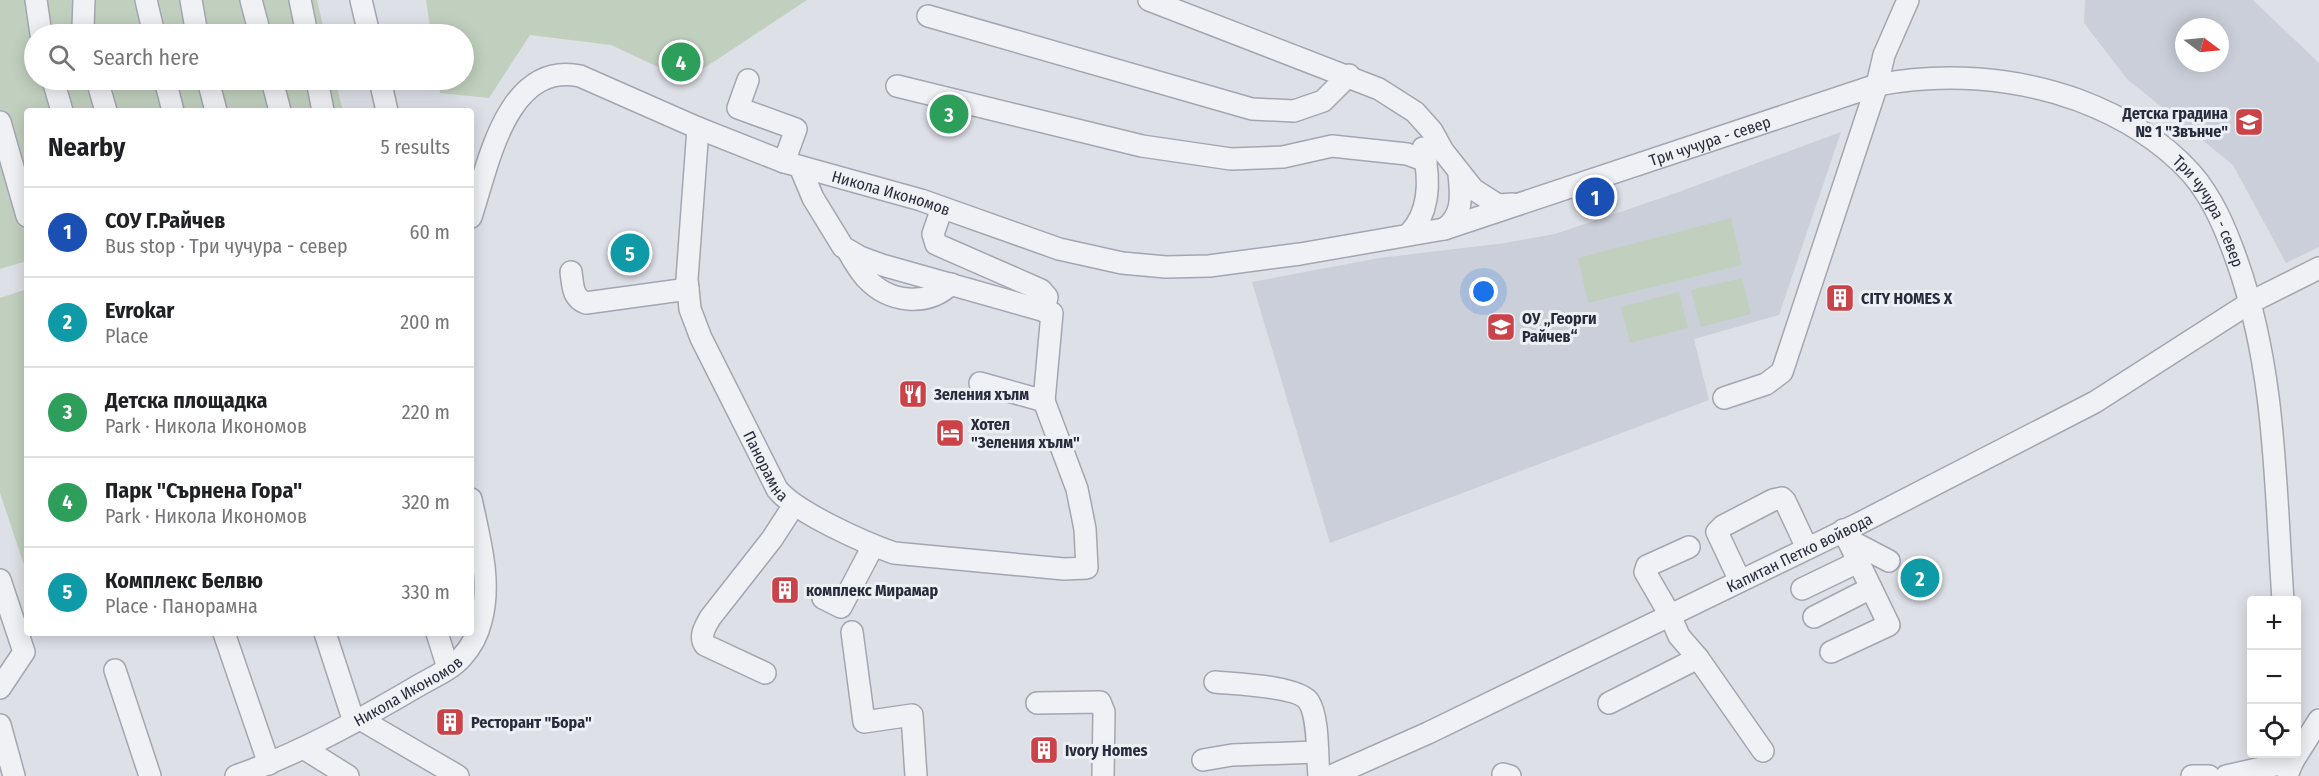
<!DOCTYPE html>
<html lang="en">
<head>
<meta charset="utf-8">
<style>
	:root { --surface:#fff; --page:#f6f6f6; --text:#202124; --muted:#757577; --line:#e0e0e0; --accent:#1a73e8 }
	body { margin:0; font-family:"Fira Sans Condensed",sans-serif; background:var(--page); color:var(--text) }
	.controls { position:absolute; right:18px; bottom:18px; display:grid; overflow:hidden; border-radius:6px; box-shadow:0 3px 15px #0003 }
	.controls button { width:54px; height:54px; display:grid; place-items:center; padding:0; border:0; border-bottom:2px solid var(--line); background:var(--surface); color:var(--text); font:30px sans-serif }
	.compass { position:absolute; left:2175px; top:18px; width:54px; height:54px; border-radius:50%; background:var(--surface); box-shadow:0 3px 15px #0003; rotate:106deg }
	.you { position:absolute; left:1484px; top:292px; width:21px; height:21px; margin:-15px; border:4px solid #fff; border-radius:50%; background:#1a73e8; box-shadow:0 0 0 9px #1a73e833 }
	.badge { display:grid; place-items:center; width:39px; height:39px; border-radius:50%; background:var(--accent); color:#fff; font-size:20px; font-weight:700 }
	.pin { position:absolute; translate:-50% -50%; border:3px solid #fff; box-shadow:0 2px 6px #0006 }
	.list { margin:0; padding:0; list-style:none }
	h2 { display:flex; justify-content:space-between; align-items:center; height:78px; margin:0; padding:0 24px; font-size:26px }
	h2 small { font-size:20px; font-weight:400; color:var(--muted) }
	.list li { display:grid; grid-template-columns:39px 1fr auto; gap:18px; align-items:center; box-sizing:border-box; height:90px; padding:0 24px; border-top:2px solid var(--line) }
	.list b { display:block; font-size:22px; white-space:nowrap }
	.list p { margin:0; font-size:20px; white-space:nowrap; color:var(--muted) }
	.list em { font-size:20px; font-style:normal; color:var(--muted) }
	.icon { flex:none; width:33px; height:33px; fill:none; stroke:currentColor; stroke-width:2; stroke-linecap:round; stroke-linejoin:round }
	.map { position:relative; flex:none; width:2319px; height:776px; overflow:hidden }
	.search { position:absolute; background:var(--surface); box-shadow:0 3px 15px #0003; left:24px; top:24px; width:450px; height:66px; display:flex; align-items:center; gap:15px; box-sizing:border-box; padding:0 21px; border-radius:33px; color:var(--muted); font-size:22px }
	.panel { position:absolute; background:var(--surface); box-shadow:0 3px 15px #0003; left:24px; top:108px; width:450px; height:528px; border-radius:6px }
	.map>svg:first-child { display:block }
	.built { fill:#cbcfd9; fill-rule:evenodd }
	.green { fill:#c1d0be }
	.lines { fill:none; stroke-linecap:round; stroke-linejoin:round }
	.minor-casing { stroke:#a3a6b1; stroke-width:24 }
	.minor { stroke:#f0f1f5; stroke-width:21 }
	.labels { text-anchor:middle; stroke-width:6; stroke-linejoin:round; paint-order:stroke }
	.poi-label { font-size:16px; font-weight:bold; fill:#272c3d; stroke:#eceff4; text-anchor:start }
	.street-label { font-size:16px; fill:#272c3d; stroke:#eceff4 }
</style>
</head>
<body>
<div class="map">
<svg width="2319" height="776" viewBox="0 0 2319 776">
	<rect width="100%" height="100%" fill="#dde0e7"/>
	<path class="built" d="M 2085,0 L 2253,0 L 2319,63 L 2319,247 L 2286,263 L 2233,165 L 2127,79 L 2084,23 ZM 2184,27 L 2220,27 L 2220,63 L 2184,63 Z
		M 1841,132 L 1779,315 L 1694,339 L 1709,400 L 1330,543 L 1252,282 L 1379,258 L 1505,243 L 1555,234 L 1676,193 Z"/>
	<path class="green" d="M 0,0 L 317,0 L 325,34 L 34,34 L 34,80 L 335,80 L 343,111 L 27,111 L 27,261 L 0,269 Z
		M 426,0 L 807,0 L 686,80 L 611,45 L 530,35 L 489,98 L 440,93 L 438,80 L 464,80 L 464,34 L 431,34 Z
		M 1731,218 L 1742,265 L 1588,303 L 1578,258 Z
		M 1742,278 L 1751,314 L 1701,327 L 1691,290 Z
		M 27,289 L 27,574 L 0,493 L 0,298 Z
		M 1679,292 L 1688,328 L 1630,343 L 1621,307 Z"/>
	<g class="lines">
		<g class="minor-casing">
			<g id="minor">
				<path d="M 36,0 L 41,34"/>
				<path d="M 84,0 L 83,28 L 85,34"/>
				<path d="M 146,0 L 154,34"/>
				<path d="M 191,0 L 197,34"/>
				<path d="M 251,0 L 260,34"/>
				<path d="M 300,0 L 307,34"/>
				<path d="M 361,0 L 369,34"/>
				<path d="M 1149,0 L 1379,89 L 1415,112 L 1432,131 L 1443,151 L 1473,189 L 1498,205 L 1513,204"/>
				<path d="M 928,16 L 1252,109 L 1294,111 L 1323,101 L 1349,75"/>
				<path d="M 53,80 L 62,111"/>
				<path d="M 97,80 L 106,111"/>
				<path d="M 165,80 L 173,111"/>
				<path d="M 208,80 L 216,111"/>
				<path d="M 272,80 L 280,111"/>
				<path d="M 317,80 L 323,111"/>
				<path d="M 380,80 L 387,111"/>
				<path d="M 748,80 L 738,108 L 796,129 L 784,162"/>
				<path d="M 897,86 L 1142,146 L 1231,159 L 1283,157 L 1332,146 L 1407,154 L 1426,161"/>
				<path d="M 0,122 L 27,216"/>
				<path id="s1" d="M 698,128 L 687,279 L 690,309 L 701,338 L 777,489 C 795,512 865,543 894,553 L 1064,569 L 1087,568 L 1085,529 L 1077,489 L 1044,401"/>
				<path d="M 800,167 L 813,198 L 843,247 L 860,257 L 882,265 L 1052,313 L 1044,401 L 980,383"/>
				<path d="M 942,208 L 933,234 L 936,244 L 1041,290 L 1047,297 L 1044,311"/>
				<path id="s2" d="M 471,217 C 488,166 506,61 580,76 L 698,128 L 784,162 L 921,200 L 1059,249 L 1122,263 L 1166,267 L 1209,266 L 1300,254 L 1444,229 L 1877,85 C 1943,72 2014,77 2078,100 C 2121,116 2160,139 2191,173 C 2213,198 2226,230 2237,261 C 2276,371 2275,485 2283,600"/>
				<path d="M 1444,229 C 1464,216 1461,194 1459,174"/>
				<path d="M 1409,234 C 1431,211 1430,178 1423,148"/>
				<path d="M 848,251 C 853,260 859,270 866,278 C 889,303 927,307 951,284"/>
				<path d="M 571,272 C 573,285 572,298 586,303 L 688,289"/>
				<path d="M 1724,398 L 1766,384 L 1782,372 L 1877,85 L 1884,55 L 1908,0"/>
				<path d="M 1847,539 L 1889,561"/>
				<path d="M 1689,547 L 1647,566 L 1645,572 L 1670,615 L 1679,636 L 1698,658 L 1763,751"/>
				<path d="M 0,580 L 24,652 L 0,688"/>
				<path d="M 1740,581 L 1717,532 L 1723,526 L 1773,500 L 1782,498 L 1785,501 L 1807,548"/>
				<path d="M 1802,589 L 1858,562"/>
				<path d="M 823,598 L 841,607 L 873,546"/>
				<path d="M 1814,617 L 1871,588"/>
				<path d="M 852,632 L 864,722 L 912,715 L 916,776"/>
				<path d="M 224,633 L 269,764"/>
				<path d="M 325,633 L 354,722"/>
				<path d="M 437,633 L 448,668"/>
				<path d="M 1831,652 L 1889,625 L 1843,530"/>
				<path d="M 115,670 L 150,776"/>
				<path d="M 765,673 L 705,645 C 699,636 705,627 710,618 L 772,539 L 794,505"/>
				<path d="M 1215,682 C 1234,684 1300,686 1309,702 C 1319,718 1317,757 1319,776"/>
				<path d="M 1037,703 L 1100,702 L 1104,712 L 1103,776"/>
				<path d="M 1609,703 L 1698,658"/>
				<path d="M 360,719 L 458,776"/>
				<path d="M 0,725 L 14,776"/>
				<path d="M 305,749 L 348,776"/>
				<path d="M 1203,760 L 1232,755 L 1317,752"/>
				<path d="M 2288,773 L 2293,761 L 2319,720"/>
				<path d="M 1503,774 L 1510,776"/>
				<path id="s3" d="M 236,776 C 300,753 358,721 416,687 C 431,678 451,670 462,657 C 471,647 478,634 481,621 C 492,581 479,538 471,499"/>
				<path id="s4" d="M 1331,776 L 1428,733 L 1860,523 L 2095,402 L 2251,302 L 2319,268"/>
				<path d="M 2192,776 L 2209,776"/>
				<path d="M 2226,776 L 2293,761"/>
			</g>
		</g>
		<use href="#minor" class="minor"/>
	</g>
	<defs>
		<g id="school-square" transform="scale(1.5)"><rect x="-9" y="-9" width="18" height="18" rx="4" fill="#cb4349" stroke="#eceff4"/><path d="M0-5L7-2L0 1L-7-2ZM-4 1L0 2.5L4 1V4Q0 6-4 4Z" fill="#fff"/></g>
		<g id="building-square" transform="scale(1.5)"><rect x="-9" y="-9" width="18" height="18" rx="4" fill="#cb4349" stroke="#eceff4"/><path d="M-4-6H4V6H1V3H-1V6H-4ZM-2.5-4.3h1.7v1.8h-1.7ZM.8-4.3h1.7v1.8H.8ZM-2.5-1h1.7V.8h-1.7ZM.8-1h1.7V.8H.8Z" fill="#fff"/></g>
		<g id="restaurant-square" transform="scale(1.5)"><rect x="-9" y="-9" width="18" height="18" rx="4" fill="#cb4349" stroke="#eceff4"/><path d="M-5-6h1v4h1v-4h1v4h1v-4h1v5L-1.5 .5V6h-2V.5L-5-1ZM5-6V6H3V1.5H1.5Q1.5-4 5-6Z" fill="#fff"/></g>
		<g id="hotel-square" transform="scale(1.5)"><rect x="-9" y="-9" width="18" height="18" rx="4" fill="#cb4349" stroke="#eceff4"/><path d="M-6-4.5h1.5V1H6V5H4.5V3h-9V5H-6ZM-4 0a1.8 1.8 0 1 1 3.6 0ZM.5 0V-2.5h3Q6-2.5 6 0Z" fill="#fff"/></g>
	</defs>
	<g fill-rule="evenodd">
		<use href="#school-square" x="2249" y="122"/>
		<use href="#building-square" x="1840" y="298"/>
		<use href="#school-square" x="1501" y="327"/>
		<use href="#restaurant-square" x="913" y="394"/>
		<use href="#hotel-square" x="950" y="433"/>
		<use href="#building-square" x="785" y="590"/>
		<use href="#building-square" x="450" y="722"/>
		<use href="#building-square" x="1044" y="750"/>
	</g>
	<g class="labels">
		<g class="poi-label">
			<text x="2228" y="119" text-anchor="end">Детска градина<tspan x="2228" dy="18">№ 1 "Звънче"</tspan></text>
			<text x="1861" y="304">CITY HOMES X</text>
			<text x="1522" y="324">ОУ „Георги<tspan x="1522" dy="18">Райчев“</tspan></text>
			<text x="934" y="400">Зеления хълм</text>
			<text x="971" y="430">Хотел<tspan x="971" dy="18">"Зеления хълм"</tspan></text>
			<text x="806" y="596">комплекс Мирамар</text>
			<text x="471" y="728">Ресторант "Бора"</text>
			<text x="1065" y="756">Ivory Homes</text>
		</g>
		<g class="street-label">
			<text dy="6" stroke="none"><textPath href="#s2" startOffset="1377">Три чучура - север</textPath></text>
			<text dy="6" stroke="none"><textPath href="#s2" startOffset="530">Никола Икономов</textPath></text>
			<text dy="6" stroke="none"><textPath href="#s2" startOffset="1935">Три чучура - север</textPath></text>
			<text dy="6" stroke="none"><textPath href="#s1" startOffset="356">Панорамна</textPath></text>
			<text dy="6" stroke="none"><textPath href="#s4" startOffset="519">Капитан Петко войвода</textPath></text>
			<text dy="6" stroke="none"><textPath href="#s3" startOffset="192">Никола Икономов</textPath></text>
		</g>
	</g>
</svg>
<div class="controls">
<button>+</button>
<button>−</button>
<button><svg class="icon" aria-label="locate" viewBox="0 0 24 24"><circle cx="12" cy="12" r="6"/><path d="M12 2v4M12 18v4M2 12h4M18 12h4"/></svg></button>
</div>
<svg class="compass" viewBox="-18 -18 36 36"><path d="M0-13l5 13h-10z" fill="#e53935"/><path d="M0 13l5-13h-10z" fill="#757577"/></svg>
<div class="you"></div>
<div class="pin badge" style="left:1595px;top:197px;background:#1a4fb4">1</div>
<div class="pin badge" style="left:1920px;top:578px;background:#0f9aa8">2</div>
<div class="pin badge" style="left:949px;top:114px;background:#2e9e5b">3</div>
<div class="pin badge" style="left:681px;top:62px;background:#2e9e5b">4</div>
<div class="pin badge" style="left:630px;top:253px;background:#0f9aa8">5</div>
<div class="search"><svg class="icon" aria-label="search" viewBox="0 0 24 24"><circle cx="10" cy="10" r="6"/><path d="M15 15l6 6"/></svg>Search here</div>
<section class="panel">
<h2>Nearby<small>5 results</small></h2>
<ul class="list">
<li><span class="badge" style="background:#1a4fb4">1</span><div><b>СОУ Г.Райчев</b><p>Bus stop · Три чучура - север</p></div><em>60 m</em></li>
<li><span class="badge" style="background:#0f9aa8">2</span><div><b>Evrokar</b><p>Place</p></div><em>200 m</em></li>
<li><span class="badge" style="background:#2e9e5b">3</span><div><b>Детска площадка</b><p>Park · Никола Икономов</p></div><em>220 m</em></li>
<li><span class="badge" style="background:#2e9e5b">4</span><div><b>Парк &quot;Сърнена Гора&quot;</b><p>Park · Никола Икономов</p></div><em>320 m</em></li>
<li><span class="badge" style="background:#0f9aa8">5</span><div><b>Комплекс Белвю</b><p>Place · Панорамна</p></div><em>330 m</em></li>
</ul>
</section>
</div>
</body>
</html>
